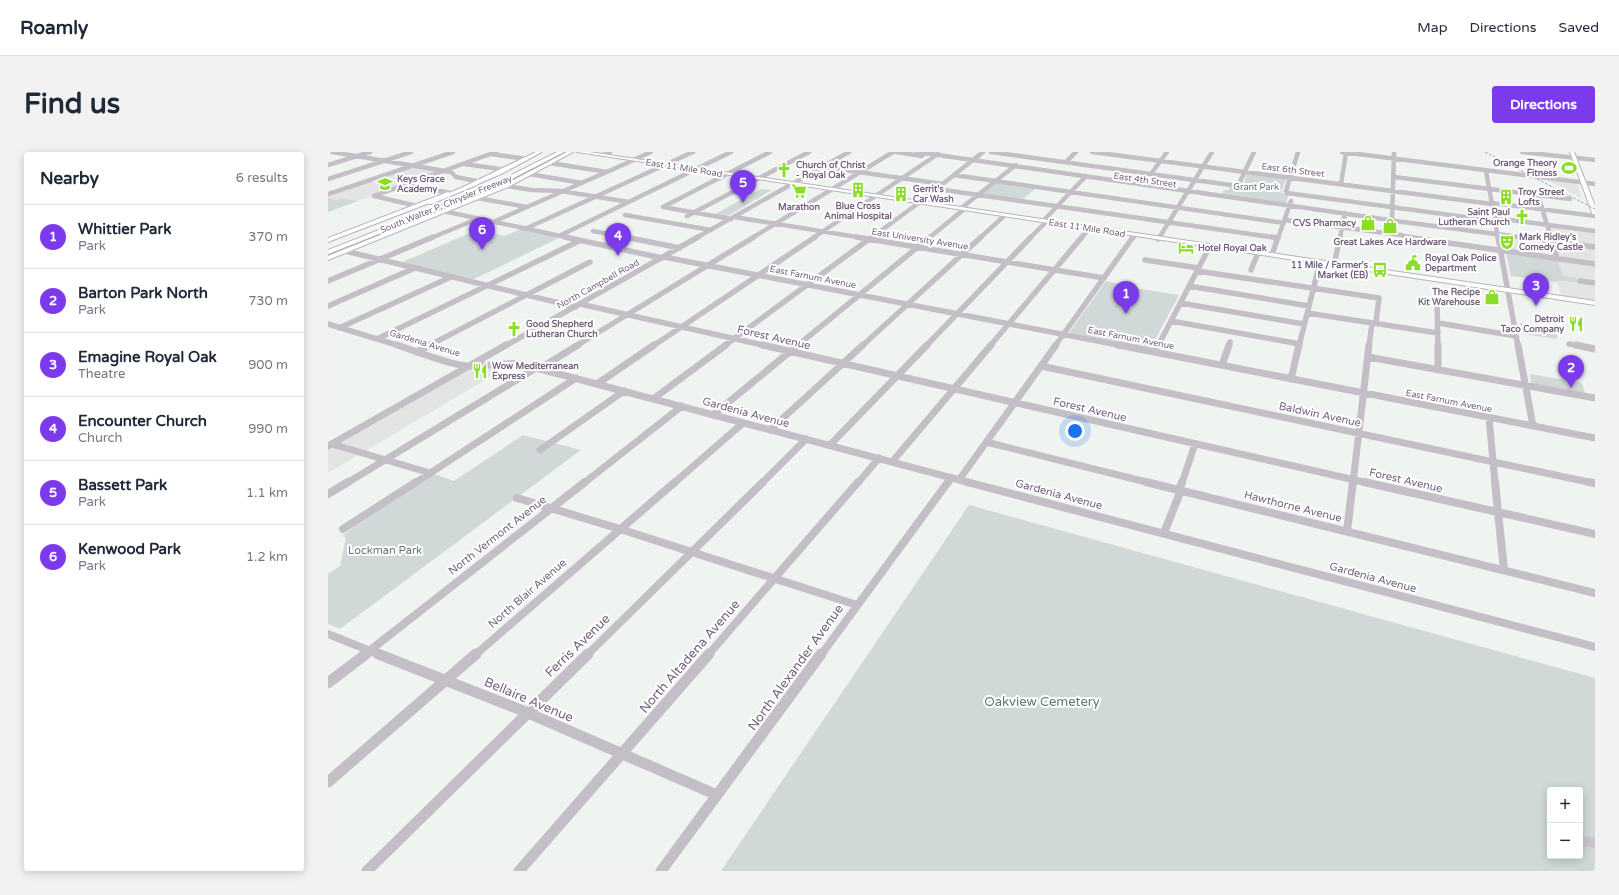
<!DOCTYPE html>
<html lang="en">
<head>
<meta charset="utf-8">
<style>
	:root { --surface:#fff; --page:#f2f2f3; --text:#1f2937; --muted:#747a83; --line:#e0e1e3; --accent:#7c3aed }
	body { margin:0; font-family:"Varela Round",sans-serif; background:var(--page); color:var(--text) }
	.controls { position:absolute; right:12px; bottom:12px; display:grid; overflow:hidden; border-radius:4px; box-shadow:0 2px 10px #0003 }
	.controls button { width:36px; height:36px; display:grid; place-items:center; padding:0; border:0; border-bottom:1px solid var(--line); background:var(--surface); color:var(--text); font:20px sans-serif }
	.you { position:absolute; left:747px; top:279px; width:14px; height:14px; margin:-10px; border:3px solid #fff; border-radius:50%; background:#1a73e8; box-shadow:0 0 0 6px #1a73e833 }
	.badge { display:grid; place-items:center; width:26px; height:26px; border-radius:50%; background:var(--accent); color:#fff; font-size:13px; font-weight:700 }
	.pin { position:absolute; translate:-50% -33px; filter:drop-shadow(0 1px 2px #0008) }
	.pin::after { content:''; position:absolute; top:21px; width:14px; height:12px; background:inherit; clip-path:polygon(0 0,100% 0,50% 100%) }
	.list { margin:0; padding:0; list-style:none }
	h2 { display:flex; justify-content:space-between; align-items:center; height:52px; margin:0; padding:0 16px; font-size:17px }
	h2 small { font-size:13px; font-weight:400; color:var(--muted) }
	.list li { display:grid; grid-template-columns:26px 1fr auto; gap:12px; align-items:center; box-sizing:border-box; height:64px; padding:0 16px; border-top:1px solid var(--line) }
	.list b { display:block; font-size:15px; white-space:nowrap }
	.list p { margin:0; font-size:13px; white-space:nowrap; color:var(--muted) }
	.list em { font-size:13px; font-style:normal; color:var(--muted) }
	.map { position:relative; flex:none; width:1267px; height:719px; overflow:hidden; border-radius:4px }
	header { display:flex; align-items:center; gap:24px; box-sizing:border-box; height:56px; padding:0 20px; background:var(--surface); border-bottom:1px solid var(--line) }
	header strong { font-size:19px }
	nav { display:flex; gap:22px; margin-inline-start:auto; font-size:14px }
	.intro { display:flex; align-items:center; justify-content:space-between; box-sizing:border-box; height:96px; padding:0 24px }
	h1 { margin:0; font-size:28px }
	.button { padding:10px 18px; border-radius:4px; background:var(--accent); color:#fff; font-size:14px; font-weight:700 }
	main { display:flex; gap:24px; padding:0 24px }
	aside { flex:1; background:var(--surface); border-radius:4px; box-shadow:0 2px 10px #0003 }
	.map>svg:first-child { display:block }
	.built { fill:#e3e5e5 }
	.green { fill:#d0d9d7; fill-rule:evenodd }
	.water { fill:#cac4d0 }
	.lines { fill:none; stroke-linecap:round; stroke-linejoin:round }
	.major-casing { stroke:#b7b2ba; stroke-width:2 }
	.highway-casing { stroke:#b6b2b8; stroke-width:2 }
	.minor-far4 { stroke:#c4bfc6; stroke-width:4.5 }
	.minor-far3 { stroke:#c4bfc6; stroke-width:5.5 }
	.minor-far2 { stroke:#c4bfc6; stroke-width:7 }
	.minor-far1 { stroke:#c4bfc6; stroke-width:8 }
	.minor { stroke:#c4bfc6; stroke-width:11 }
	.major { fill:#fff; fill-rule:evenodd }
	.highway { fill:#fff; fill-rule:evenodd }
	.rail { stroke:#a9a2ad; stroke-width:1; stroke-dasharray:3 1.5; stroke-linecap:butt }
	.labels { text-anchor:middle; stroke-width:4; stroke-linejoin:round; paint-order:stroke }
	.far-poi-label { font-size:9px; font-weight:bold; fill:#776481; stroke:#fff; text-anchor:start }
	.far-street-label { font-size:9px; fill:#776481; stroke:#fff }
	.far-park-label { font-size:9px; fill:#637878; stroke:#fff }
	.street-label { font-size:11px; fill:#776481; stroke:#fff }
	.park-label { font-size:11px; fill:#637878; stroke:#fff }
	.near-street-label { font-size:13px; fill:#776481; stroke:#fff }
	.near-park-label { font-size:13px; fill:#637878; stroke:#fff }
</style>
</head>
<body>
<header>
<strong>Roamly</strong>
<nav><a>Map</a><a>Directions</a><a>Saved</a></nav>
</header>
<div class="intro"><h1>Find us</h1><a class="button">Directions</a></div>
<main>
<aside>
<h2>Nearby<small>6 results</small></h2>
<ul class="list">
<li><span class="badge">1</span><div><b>Whittier Park</b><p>Park</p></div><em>370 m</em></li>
<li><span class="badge">2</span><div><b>Barton Park North</b><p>Park</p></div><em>730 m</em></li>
<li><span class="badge">3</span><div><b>Emagine Royal Oak</b><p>Theatre</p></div><em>900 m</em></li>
<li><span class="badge">4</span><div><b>Encounter Church</b><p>Church</p></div><em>990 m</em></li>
<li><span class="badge">5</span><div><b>Bassett Park</b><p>Park</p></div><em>1.1 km</em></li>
<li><span class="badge">6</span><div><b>Kenwood Park</b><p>Park</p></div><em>1.2 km</em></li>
</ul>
</aside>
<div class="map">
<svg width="1267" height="719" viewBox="0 0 1267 719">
	<rect width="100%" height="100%" fill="#f0f4f1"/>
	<path class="built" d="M 85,15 L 113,20 L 30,49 L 13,46 L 8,48 L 0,46 L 0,44 Z
		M 1217,27 L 1249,32 L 1255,47 L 1253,46 Z
		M 1222,74 L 1267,80 L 1267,94 L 1226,88 Z
		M 1173,84 L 1267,96 L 1267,149 L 1233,144 L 1229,130 L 1235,129 L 1249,131 L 1248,126 L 1235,125 L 1230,109 L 1176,99 Z
		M 180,213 L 163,223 L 164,224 L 0,321 L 0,298 L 143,217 Z"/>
	<path class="green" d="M 919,22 L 958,27 L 953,41 L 961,42 L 958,51 L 894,42 L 896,38 L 900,38 L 903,34 L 914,36 Z
		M 667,30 L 708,36 L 695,47 L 654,42 Z
		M 433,37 L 444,38 L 398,65 L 385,63 Z
		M 0,46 L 8,48 L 13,46 L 30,49 L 0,60 Z
		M 193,77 L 233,85 L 144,128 L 72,111 L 149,78 L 177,84 Z
		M 1178,102 L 1230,109 L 1235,124 L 1248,126 L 1250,131 L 1235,129 L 1226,130 L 1183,124 Z
		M 778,129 L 807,136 L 851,143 L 822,197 L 741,181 Z
		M 1192,171 L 1226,176 L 1229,182 L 1229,187 L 1195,182 Z
		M 1202,222 L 1254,231 L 1257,241 L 1203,231 Z
		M 195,283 L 253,298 L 12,477 L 0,472 L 0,422 L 12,414 L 18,386 L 14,384 L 29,373 L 106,322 L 126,329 Z
		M 641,353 L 1267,526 L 1267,719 L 393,719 ZM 1222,638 L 1252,638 L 1252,704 L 1222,704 Z"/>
	<path class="water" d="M 1252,683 L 1267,686 L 1267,696 L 1258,694 L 1252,698 Z"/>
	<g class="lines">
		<g class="major-casing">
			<path id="major" d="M 208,0 L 214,0 L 173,22 L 138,37 L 133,36 Z
				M 239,0 L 245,0 L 180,35 L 0,108 L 0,104 L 176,33 Z
				M 249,0 L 261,0 L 1267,149 L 1267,153 Z
				M 1242,0 L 1246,0 L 1267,54 L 1267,63 L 1264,61 Z
				M 120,40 L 122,41 L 122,43 L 0,90 L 0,86 Z"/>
		</g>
		<g class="highway-casing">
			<path id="highway" d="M 229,0 L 236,0 L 164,37 L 0,102 L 0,98 L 160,35 Z
				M 147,30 L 150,32 L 149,33 L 103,52 L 98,51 Z"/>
		</g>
		<path class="minor-far4" d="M 4,0 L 123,20 L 128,25 L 153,30
			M 568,0 L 594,4
			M 589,0 L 1075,70 L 1199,86
			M 663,0 L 910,34 L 926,0
			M 764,0 L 1164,52
			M 970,0 L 958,39 L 959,41 L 1167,69
			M 1014,0 L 1267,32
			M 1194,0 L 1267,8
			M 163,2 L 199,7
			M 274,3 L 282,0
			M 305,8 L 323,0
			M 738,10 L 748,0
			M 222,11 L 279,20
			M 137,12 L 178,18
			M 0,13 L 42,0
			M 495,15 L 615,32
			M 1158,19 L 1170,86
			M 201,22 L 254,31
			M 823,22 L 839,0
			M 626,23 L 956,71
			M 1066,25 L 1242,47
			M 0,27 L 83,0
			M 1013,32 L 1018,1
			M 78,33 L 123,41
			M 178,34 L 204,38 L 233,39 L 301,50
			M 609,37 L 950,86
			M 0,42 L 125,0
			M 1210,43 L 1223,86
			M 46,44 L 168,0
			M 46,44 L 89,54
			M 149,46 L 199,55
			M 1164,51 L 1267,64
			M 335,55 L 442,0
			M 335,55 L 403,67
			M 632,57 L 688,13
			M 115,59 L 242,86
			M 297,63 L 383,78
			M 359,64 L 481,0
			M 406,65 L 535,86
			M 1167,66 L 1267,79
			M 957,68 L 1073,83
			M 1064,68 L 1066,0
			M 165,70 L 306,8
			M 197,77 L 365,0
			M 265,79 L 302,86
			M 1073,83 L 1082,86
			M 231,84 L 403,0
			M 103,86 L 149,67
			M 368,86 L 521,0
			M 424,86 L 565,0
			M 485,86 L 610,2
			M 543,86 L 592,50 L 655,0
			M 601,86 L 635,58
			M 652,86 L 676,64
			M 702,86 L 717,71 L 716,68 L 758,24
			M 753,86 L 762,76
			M 805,86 L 807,83
			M 831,86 L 884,0
			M 950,86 L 963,49
			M 1012,86 L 1017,61"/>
		<path class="minor-far3" d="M 237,85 L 334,106
			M 297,85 L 352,96
			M 528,85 L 776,126
			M 944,85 L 950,86
			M 1079,85 L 1267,112
			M 1170,85 L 1190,194
			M 1192,85 L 1267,95
			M 1223,85 L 1229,107
			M 830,87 L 831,85
			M 17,99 L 248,155
			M 944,103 L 950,85
			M 336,105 L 795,194
			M 817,108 L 871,116
			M 1006,113 L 1012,85
			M 923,118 L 930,101
			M 869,119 L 1051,146 L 1048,170
			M 0,129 L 105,85
			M 1252,129 L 1267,131
			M 861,134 L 981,154
			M 1109,150 L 1110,194
			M 852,151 L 976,172
			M 252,152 L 439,194
			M 0,154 L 87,116
			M 979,161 L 1110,181
			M 843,169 L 972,192
			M 1110,171 L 1188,184
			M 0,172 L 72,194
			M 11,176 L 123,125
			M 49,187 L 251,89
			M 1241,192 L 1253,194
			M 100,194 L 262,110
			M 177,194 L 370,85
			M 248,194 L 426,85
			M 325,194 L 487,85
			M 396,194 L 544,85
			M 469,194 L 602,85
			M 534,194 L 653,85
			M 598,194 L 703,85
			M 662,194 L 754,85
			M 727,194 L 805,85
			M 830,194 L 882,94
			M 901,194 L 902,190
			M 971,194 L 992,110
			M 1041,194 L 1044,171"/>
		<path class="minor-far2" d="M 69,193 C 88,199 121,213 140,214 C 158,215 175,210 193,212 L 643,331
			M 434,193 L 1040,331
			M 790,193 L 1267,286
			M 1110,193 L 1110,218
			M 1190,193 L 1205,274
			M 1248,193 L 1267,197
			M 89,200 L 102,193
			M 827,200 L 830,193
			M 1040,205 L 1267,246
			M 894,213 L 901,193
			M 713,214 L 1265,331
			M 211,217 L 250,193
			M 963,227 L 971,193
			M 269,232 L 326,193
			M 325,247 L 398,193
			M 385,263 L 470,193
			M 1161,266 L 1167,331
			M 442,278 L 535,193
			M 658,290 L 822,331
			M 4,292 L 102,321
			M 502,293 L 599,193
			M 0,294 L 178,193
			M 212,298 L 296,239
			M 564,310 L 663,193
			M 631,328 L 728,193
			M 19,331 L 208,216
			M 87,331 L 248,226
			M 256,331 L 354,254
			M 346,331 L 415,271
			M 434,331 L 478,287
			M 530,331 L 551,306
			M 620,331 L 623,326
			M 854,331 L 867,292
			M 1025,331 L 1041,193"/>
		<path class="minor-far1" d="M 639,330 L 1267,495
			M 818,330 L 1267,441
			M 1036,330 L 1267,382
			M 1167,330 L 1176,418
			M 1260,330 L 1267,331
			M 851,338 L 854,330
			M 0,342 L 20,330
			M 189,346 L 292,377 L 529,453
			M 15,377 L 88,330
			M 1019,379 L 1025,330
			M 836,381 L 853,338
			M 0,482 L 52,503
			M 36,503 L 257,330
			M 147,503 L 347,330
			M 259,503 L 435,330
			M 380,503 L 530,330
			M 493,503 L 620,330"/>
		<path class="minor" d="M 50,502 L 193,558 L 389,643
			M 0,531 L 38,502
			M 0,630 L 148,502
			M 39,719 L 260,502
			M 191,719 L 381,502
			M 333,719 L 493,502"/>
		<use href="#major" class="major"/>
		<use href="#highway" class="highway"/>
		<path class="rail" d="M 1157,0 L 1267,57"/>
	</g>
	<defs>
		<g id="stadium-bare" transform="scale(1.2)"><path d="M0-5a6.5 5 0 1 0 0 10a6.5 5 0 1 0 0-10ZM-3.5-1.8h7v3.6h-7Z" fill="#8cdd28" stroke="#fff" stroke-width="2.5" paint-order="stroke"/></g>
		<g id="church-bare" transform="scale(1.2)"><path d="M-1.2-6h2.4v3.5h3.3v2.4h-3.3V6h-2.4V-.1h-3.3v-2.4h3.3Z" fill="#8cdd28" stroke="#fff" stroke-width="2.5" paint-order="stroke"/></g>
		<g id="school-bare" transform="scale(1.2)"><path d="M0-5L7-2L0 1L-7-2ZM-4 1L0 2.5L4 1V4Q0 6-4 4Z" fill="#8cdd28" stroke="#fff" stroke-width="2.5" paint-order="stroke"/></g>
		<g id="building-bare" transform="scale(1.2)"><path d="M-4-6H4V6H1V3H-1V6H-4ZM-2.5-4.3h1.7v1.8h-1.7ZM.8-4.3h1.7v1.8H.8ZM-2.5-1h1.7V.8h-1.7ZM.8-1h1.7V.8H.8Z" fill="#8cdd28" stroke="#fff" stroke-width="2.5" paint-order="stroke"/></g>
		<g id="supermarket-bare" transform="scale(1.2)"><path d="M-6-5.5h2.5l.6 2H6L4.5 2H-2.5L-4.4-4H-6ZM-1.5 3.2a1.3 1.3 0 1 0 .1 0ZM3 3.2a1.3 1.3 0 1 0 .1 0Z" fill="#8cdd28" stroke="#fff" stroke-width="2.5" paint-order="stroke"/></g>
		<g id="shop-bare" transform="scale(1.2)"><path d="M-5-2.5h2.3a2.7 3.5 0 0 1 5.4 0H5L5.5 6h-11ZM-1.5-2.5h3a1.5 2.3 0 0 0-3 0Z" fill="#8cdd28" stroke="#fff" stroke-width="2.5" paint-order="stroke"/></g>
		<g id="theatre-bare" transform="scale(1.2)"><path d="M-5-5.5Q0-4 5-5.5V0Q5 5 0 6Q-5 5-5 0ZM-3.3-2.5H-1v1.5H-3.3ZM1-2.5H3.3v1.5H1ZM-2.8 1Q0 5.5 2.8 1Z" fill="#8cdd28" stroke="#fff" stroke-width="2.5" paint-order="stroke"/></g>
		<g id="hotel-bare" transform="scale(1.2)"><path d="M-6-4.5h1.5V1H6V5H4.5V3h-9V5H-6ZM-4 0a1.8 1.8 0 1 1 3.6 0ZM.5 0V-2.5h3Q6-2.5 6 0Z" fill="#8cdd28" stroke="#fff" stroke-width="2.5" paint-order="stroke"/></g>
		<g id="civic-bare" transform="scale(1.2)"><path d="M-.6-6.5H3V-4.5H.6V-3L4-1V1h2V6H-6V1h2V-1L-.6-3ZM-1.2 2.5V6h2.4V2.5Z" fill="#8cdd28" stroke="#fff" stroke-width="2.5" paint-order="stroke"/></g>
		<g id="bus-bare" transform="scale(1.2)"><path d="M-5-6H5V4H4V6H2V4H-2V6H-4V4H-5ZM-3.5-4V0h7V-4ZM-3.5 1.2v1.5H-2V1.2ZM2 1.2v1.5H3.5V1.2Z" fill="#8cdd28" stroke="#fff" stroke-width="2.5" paint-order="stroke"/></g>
		<g id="restaurant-bare" transform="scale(1.2)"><path d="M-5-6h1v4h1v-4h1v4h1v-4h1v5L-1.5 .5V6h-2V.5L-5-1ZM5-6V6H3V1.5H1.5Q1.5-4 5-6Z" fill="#8cdd28" stroke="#fff" stroke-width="2.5" paint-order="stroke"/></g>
	</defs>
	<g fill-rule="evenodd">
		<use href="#stadium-bare" x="1241" y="16"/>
		<use href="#church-bare" x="456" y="18"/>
		<use href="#school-bare" x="57" y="32"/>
		<use href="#building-bare" x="530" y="38"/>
		<use href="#supermarket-bare" x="471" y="39"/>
		<use href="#building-bare" x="573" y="42"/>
		<use href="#building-bare" x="1178" y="45"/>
		<use href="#church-bare" x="1194" y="65"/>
		<use href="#shop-bare" x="1040" y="71"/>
		<use href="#shop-bare" x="1062" y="74"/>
		<use href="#theatre-bare" x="1179" y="90"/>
		<use href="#hotel-bare" x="858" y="96"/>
		<use href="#civic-bare" x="1085" y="111"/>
		<use href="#bus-bare" x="1052" y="118"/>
		<use href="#shop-bare" x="1164" y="145"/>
		<use href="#restaurant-bare" x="1248" y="172"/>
		<use href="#church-bare" x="186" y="177"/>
		<use href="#restaurant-bare" x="152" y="219"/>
	</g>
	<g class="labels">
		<g class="far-poi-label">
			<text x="1229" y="14" text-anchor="end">Orange Theory<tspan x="1229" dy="10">Fitness</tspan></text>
			<text x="468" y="16">Church of Christ<tspan x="468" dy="10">- Royal Oak</tspan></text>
			<text x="69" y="30">Keys Grace<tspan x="69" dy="10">Academy</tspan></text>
			<text x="585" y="40">Gerrit's<tspan x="585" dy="10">Car Wash</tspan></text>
			<text x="1190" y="43">Troy Street<tspan x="1190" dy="10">Lofts</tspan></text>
			<text x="530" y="57" text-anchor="middle">Blue Cross<tspan x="530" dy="10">Animal Hospital</tspan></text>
			<text x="471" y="58" text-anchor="middle">Marathon</text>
			<text x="1182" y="63" text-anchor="end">Saint Paul<tspan x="1182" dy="10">Lutheran Church</tspan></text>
			<text x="1028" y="74" text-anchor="end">CVS Pharmacy</text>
			<text x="1191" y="88">Mark Ridley's<tspan x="1191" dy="10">Comedy Castle</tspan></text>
			<text x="1062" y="93" text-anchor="middle">Great Lakes Ace Hardware</text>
			<text x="870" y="99">Hotel Royal Oak</text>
			<text x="1097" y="109">Royal Oak Police<tspan x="1097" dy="10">Department</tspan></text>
			<text x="1040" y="116" text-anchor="end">11 Mile / Farmer's<tspan x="1040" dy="10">Market (EB)</tspan></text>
			<text x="1152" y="143" text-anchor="end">The Recipe<tspan x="1152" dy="10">Kit Warehouse</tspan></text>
			<text x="1236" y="170" text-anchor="end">Detroit<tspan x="1236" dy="10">Taco Company</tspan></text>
			<text x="198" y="175">Good Shepherd<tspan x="198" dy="10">Lutheran Church</tspan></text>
			<text x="164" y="217">Wow Mediterranean<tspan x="164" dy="10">Express</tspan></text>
		</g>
		<g class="far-street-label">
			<text transform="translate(356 16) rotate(9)" y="3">East 11 Mile Road</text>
			<text transform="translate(965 18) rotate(7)" y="3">East 6th Street</text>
			<text transform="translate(817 28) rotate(8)" y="3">East 4th Street</text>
			<text transform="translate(118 52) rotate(-22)" y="3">South Walter P. Chrysler Freeway</text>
			<text transform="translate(759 76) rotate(9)" y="3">East 11 Mile Road</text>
			<text transform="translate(592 87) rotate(9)" y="3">East University Avenue</text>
			<text transform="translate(485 125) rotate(11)" y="3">East Farnum Avenue</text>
			<text transform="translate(270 132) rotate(-29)" y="3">North Campbell Road</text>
			<text transform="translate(803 186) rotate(11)" y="3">East Farnum Avenue</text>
			<text transform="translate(97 191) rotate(17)" y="3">Gardenia Avenue</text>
			<text transform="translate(1121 249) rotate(11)" y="3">East Farnum Avenue</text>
		</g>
		<g class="far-park-label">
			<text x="928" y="38">Grant Park</text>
		</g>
		<g class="street-label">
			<text transform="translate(446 185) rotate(13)" y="4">Forest Avenue</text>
			<text transform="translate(762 257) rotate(13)" y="4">Forest Avenue</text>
			<text transform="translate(418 260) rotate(15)" y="4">Gardenia Avenue</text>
			<text transform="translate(992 262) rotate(12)" y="4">Baldwin Avenue</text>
			<text transform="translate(1078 328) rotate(13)" y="4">Forest Avenue</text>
			<text transform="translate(731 342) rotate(15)" y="4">Gardenia Avenue</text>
			<text transform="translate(965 354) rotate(14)" y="4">Hawthorne Avenue</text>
			<text transform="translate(169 383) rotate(-38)" y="4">North Vermont Avenue</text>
			<text transform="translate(1045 425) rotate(15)" y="4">Gardenia Avenue</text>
			<text transform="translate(199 441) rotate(-41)" y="4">North Blair Avenue</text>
		</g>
		<g class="park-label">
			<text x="57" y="402">Lockman Park</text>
		</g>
		<g class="near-street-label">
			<text transform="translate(249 493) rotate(-44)" y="5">Ferris Avenue</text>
			<text transform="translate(361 504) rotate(-49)" y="5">North Altadena Avenue</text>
			<text transform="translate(467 515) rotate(-54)" y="5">North Alexander Avenue</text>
			<text transform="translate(201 547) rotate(23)" y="5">Bellaire Avenue</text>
		</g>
		<g class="near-park-label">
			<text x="714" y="554">Oakview Cemetery</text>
		</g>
	</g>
</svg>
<div class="controls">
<button>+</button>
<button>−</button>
</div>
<div class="you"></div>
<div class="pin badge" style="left:798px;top:162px">1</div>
<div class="pin badge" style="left:1243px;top:236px">2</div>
<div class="pin badge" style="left:1208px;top:154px">3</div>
<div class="pin badge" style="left:290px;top:104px">4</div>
<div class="pin badge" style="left:415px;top:51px">5</div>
<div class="pin badge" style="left:154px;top:98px">6</div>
</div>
</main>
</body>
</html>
